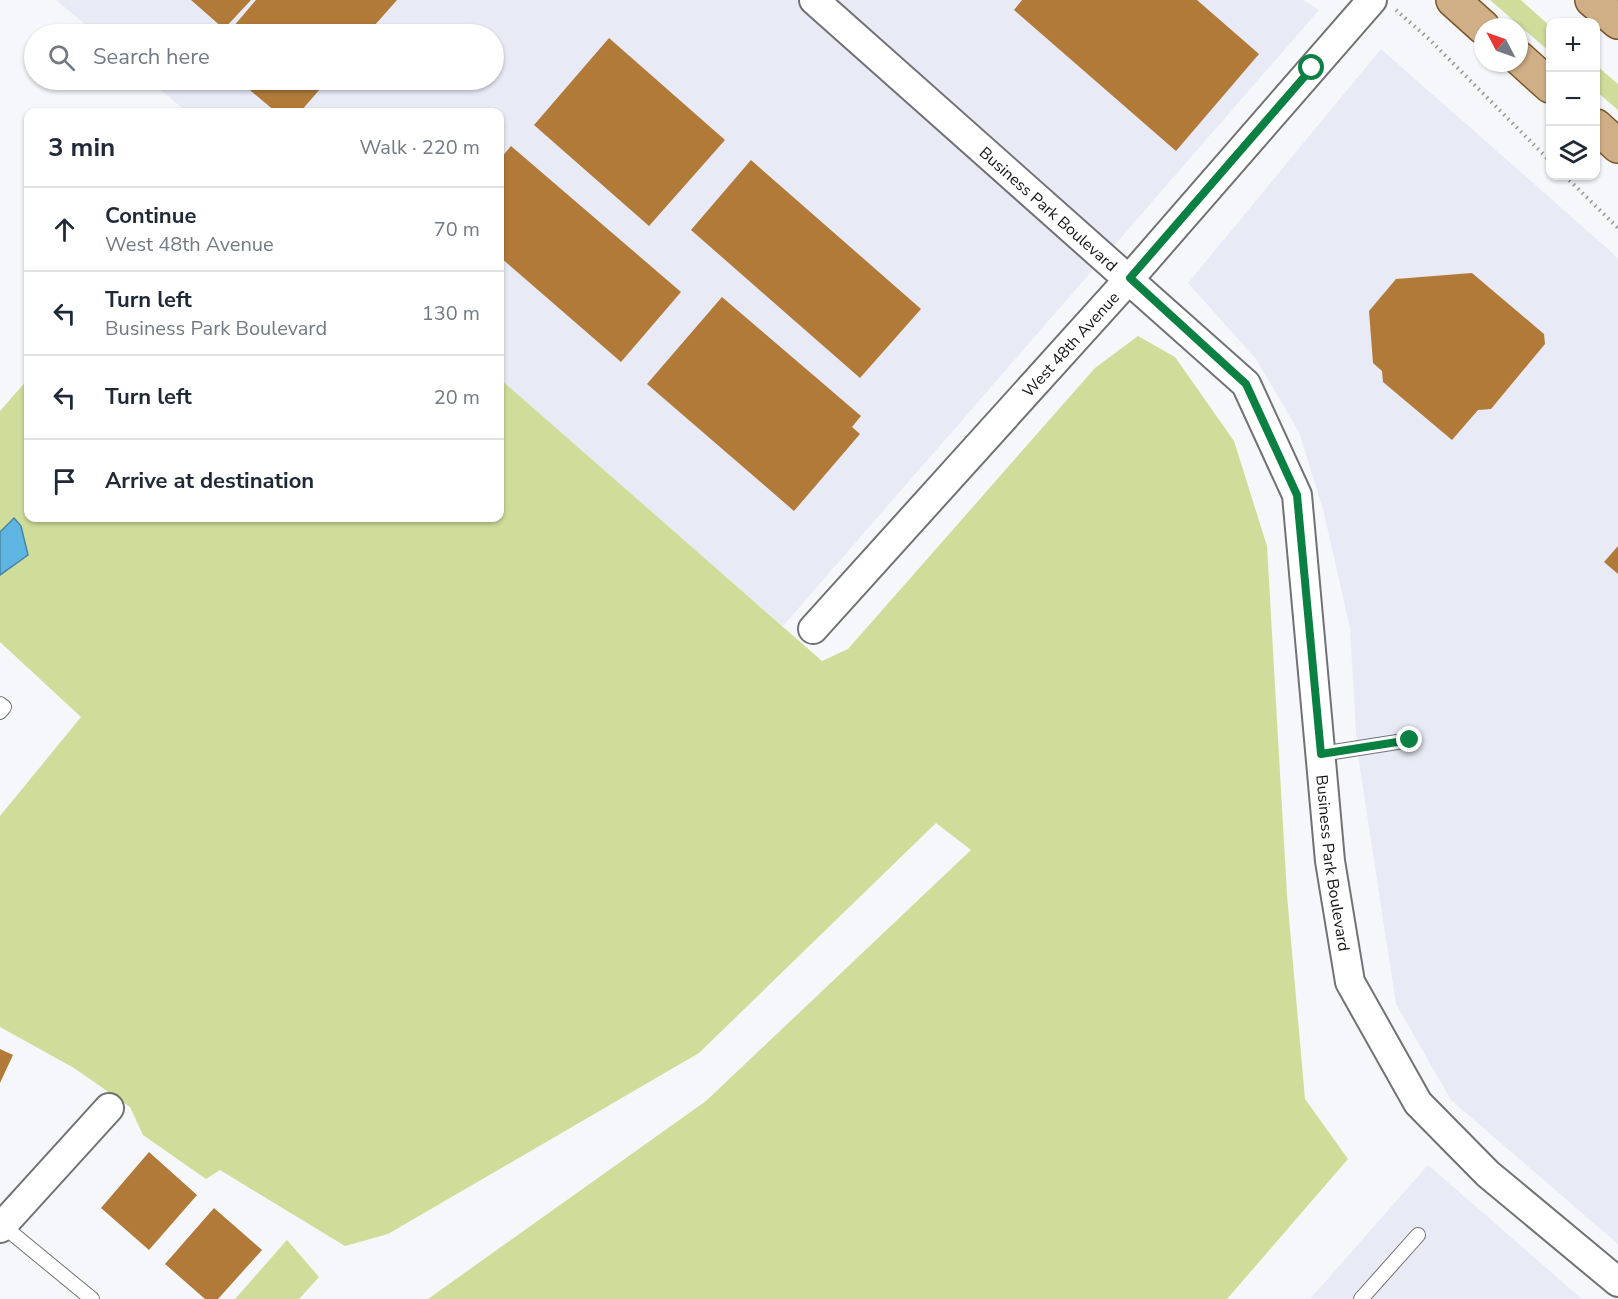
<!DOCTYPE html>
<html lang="en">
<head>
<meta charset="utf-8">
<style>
	:root { --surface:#fff; --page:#f2f2f3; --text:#1f2937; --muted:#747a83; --line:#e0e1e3 }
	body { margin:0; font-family:"Nunito Sans",sans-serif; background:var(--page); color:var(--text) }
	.controls { position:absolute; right:18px; top:18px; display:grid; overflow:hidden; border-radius:12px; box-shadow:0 2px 4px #0004 }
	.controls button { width:54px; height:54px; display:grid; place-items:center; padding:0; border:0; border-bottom:2px solid var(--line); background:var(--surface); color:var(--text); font:30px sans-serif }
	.compass { position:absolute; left:1474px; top:18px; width:54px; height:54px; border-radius:50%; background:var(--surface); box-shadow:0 2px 4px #0004; rotate:311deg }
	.stop { position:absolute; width:18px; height:18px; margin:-14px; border:4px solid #0b8043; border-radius:50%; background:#fff }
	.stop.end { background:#0b8043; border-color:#fff; box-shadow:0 2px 6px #0008 }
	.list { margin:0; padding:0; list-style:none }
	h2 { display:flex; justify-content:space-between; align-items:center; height:78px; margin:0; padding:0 24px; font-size:26px }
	h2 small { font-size:20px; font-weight:400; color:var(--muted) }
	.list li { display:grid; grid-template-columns:39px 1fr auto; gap:18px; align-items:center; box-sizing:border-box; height:84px; padding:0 24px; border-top:2px solid var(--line) }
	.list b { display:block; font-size:22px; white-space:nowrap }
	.list p { margin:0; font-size:20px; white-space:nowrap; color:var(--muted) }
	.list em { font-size:20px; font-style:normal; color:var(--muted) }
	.icon { flex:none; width:33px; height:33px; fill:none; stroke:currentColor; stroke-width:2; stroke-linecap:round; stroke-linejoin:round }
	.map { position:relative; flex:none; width:1618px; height:1299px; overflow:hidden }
	.search { position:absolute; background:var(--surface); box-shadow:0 2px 4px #0004; left:24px; top:24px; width:480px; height:66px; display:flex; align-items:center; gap:15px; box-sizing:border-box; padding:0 21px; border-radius:33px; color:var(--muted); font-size:22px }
	.panel { position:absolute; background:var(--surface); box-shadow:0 2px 4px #0004; left:24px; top:108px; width:480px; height:414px; border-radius:12px }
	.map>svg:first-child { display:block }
	.built { fill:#e8eaf5 }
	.green { fill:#cfdc9a }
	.water { fill:#5eb5e2; stroke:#4885a4; stroke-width:1.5 }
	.building { fill:#b17a39 }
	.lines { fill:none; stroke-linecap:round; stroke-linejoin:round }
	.service-casing { stroke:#717275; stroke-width:16 }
	.minor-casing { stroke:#717275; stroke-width:32 }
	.primary-casing { stroke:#7b562a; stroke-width:36 }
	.path { stroke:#959598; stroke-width:4; stroke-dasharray:1.5 4.5; stroke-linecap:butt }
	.service { stroke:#fff; stroke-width:14 }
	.minor { stroke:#fff; stroke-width:28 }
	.primary { stroke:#d1af86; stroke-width:33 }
	.route { stroke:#0b8043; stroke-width:8 }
	.labels { text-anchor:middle; stroke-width:4.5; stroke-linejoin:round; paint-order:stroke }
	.street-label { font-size:16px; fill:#141415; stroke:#fff }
</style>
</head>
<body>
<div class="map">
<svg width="1618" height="1299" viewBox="0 0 1618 1299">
	<rect width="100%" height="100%" fill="#f6f7fb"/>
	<path class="built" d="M 56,0 L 1303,0 L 1319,10 L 783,626 L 500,382 L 500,112 L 187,112 L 149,80 L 494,80 L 494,34 L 97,34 Z
		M 1381,49 L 1618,258 L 1618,1244 L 1451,1100 L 1396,1004 L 1357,749 L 1350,628 L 1323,509 L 1299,432 L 1256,359 L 1188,283 Z
		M 1428,1165 L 1582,1299 L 1310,1299 Z"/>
	<path class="green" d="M 1490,0 L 1521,0 L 1550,26 L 1550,52 Z
		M 1596,65 L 1618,84 L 1618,110 L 1596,91 Z
		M 1138,336 L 1175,357 L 1234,441 L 1267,546 L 1287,895 L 1305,1099 L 1348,1159 L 1227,1299 L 428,1299 L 706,1101 L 971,850 L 936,823 L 699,1053 L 388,1234 L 345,1246 L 220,1170 L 206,1179 L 143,1135 L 130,1107 L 74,1068 L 0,1027 L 0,816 L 81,717 L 0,642 L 0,411 L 28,379 L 28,518 L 500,518 L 500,379 L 822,661 L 848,649 L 1095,368 Z
		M 287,1240 L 319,1277 L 299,1299 L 235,1299 Z"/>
	<path class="water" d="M 14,518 L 21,526 L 28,555 L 0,575 L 0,532 Z"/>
	<path class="building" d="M 191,0 L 251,0 L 224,29 Z
		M 256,0 L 397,0 L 367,34 L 227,34 Z
		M 1022,0 L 1197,0 L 1259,54 L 1176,151 L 1014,10 Z
		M 609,38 L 725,140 L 649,226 L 534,125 Z
		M 238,80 L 328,80 L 300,112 L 276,112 Z
		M 511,146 L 681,292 L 621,362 L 500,257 L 500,159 Z
		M 751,160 L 921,309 L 860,378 L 691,230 Z
		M 1472,273 L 1544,334 L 1545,344 L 1491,409 L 1478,410 L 1452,440 L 1383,382 L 1382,371 L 1373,363 L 1369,311 L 1396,279 Z
		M 722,297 L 861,416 L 852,427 L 860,434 L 794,511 L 647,384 Z
		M 1618,546 L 1618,574 L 1604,562 Z
		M 0,1049 L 13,1055 L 0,1083 Z
		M 149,1152 L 197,1195 L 149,1250 L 101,1208 Z
		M 214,1208 L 262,1250 L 218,1299 L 205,1299 L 165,1264 Z"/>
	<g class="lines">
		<g class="service-casing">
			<path id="service" d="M 0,704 L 4,707 L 0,712
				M 1321,754 L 1410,740
				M 2,1225 L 92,1299
				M 1361,1299 L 1418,1235"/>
		</g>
		<g class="minor-casing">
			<g id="minor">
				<path id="s1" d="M 814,0 L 1246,384 L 1297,495 L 1330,861 L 1350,982 L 1418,1103 L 1488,1174 L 1618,1282"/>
				<path id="s2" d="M 813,629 L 1130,278 L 1372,0"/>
				<path d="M 0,1228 L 109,1108"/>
			</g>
		</g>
		<g class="primary-casing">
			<path id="primary" d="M 1453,0 L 1483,27
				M 1592,0 L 1618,22
				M 1519,58 L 1550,86
				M 1596,126 L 1618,146"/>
		</g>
		<path class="path" d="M 1396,10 L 1430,40 L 1550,161
			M 1565,176 L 1618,228"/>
		<use href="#service" class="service"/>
		<use href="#minor" class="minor"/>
		<use href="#primary" class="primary"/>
	</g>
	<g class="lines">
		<path class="route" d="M 1312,68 L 1130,278 L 1246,384 L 1297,495 L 1321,754 L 1410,740"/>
	</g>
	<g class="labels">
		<g class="street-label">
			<text dy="6" stroke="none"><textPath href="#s1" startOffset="314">Business Park Boulevard</textPath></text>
			<text dy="6" stroke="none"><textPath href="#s2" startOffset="384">West 48th Avenue</textPath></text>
			<text dy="6" stroke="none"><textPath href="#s1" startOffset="1070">Business Park Boulevard</textPath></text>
		</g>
	</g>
</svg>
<div class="controls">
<button>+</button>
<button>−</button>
<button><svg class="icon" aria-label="layers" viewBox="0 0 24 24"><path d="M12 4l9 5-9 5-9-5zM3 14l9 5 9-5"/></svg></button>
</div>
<svg class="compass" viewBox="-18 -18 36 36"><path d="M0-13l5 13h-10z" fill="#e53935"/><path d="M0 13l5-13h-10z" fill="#747a83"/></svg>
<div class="stop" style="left:1312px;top:68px"></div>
<div class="stop end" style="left:1410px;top:740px"></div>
<div class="search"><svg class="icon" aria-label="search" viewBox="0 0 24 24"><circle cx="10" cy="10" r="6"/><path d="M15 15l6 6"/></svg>Search here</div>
<section class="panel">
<h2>3 min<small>Walk · 220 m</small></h2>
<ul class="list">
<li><svg class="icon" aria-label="ahead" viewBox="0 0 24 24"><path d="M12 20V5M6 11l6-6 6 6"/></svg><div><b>Continue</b><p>West 48th Avenue</p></div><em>70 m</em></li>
<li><svg class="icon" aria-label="left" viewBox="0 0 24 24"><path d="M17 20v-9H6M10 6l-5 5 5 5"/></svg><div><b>Turn left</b><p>Business Park Boulevard</p></div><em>130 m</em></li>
<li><svg class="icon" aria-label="left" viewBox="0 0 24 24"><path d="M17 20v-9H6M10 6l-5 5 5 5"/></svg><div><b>Turn left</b></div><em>20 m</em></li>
<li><svg class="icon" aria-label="arrive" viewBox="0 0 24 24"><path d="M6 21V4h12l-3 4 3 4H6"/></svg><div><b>Arrive at destination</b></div></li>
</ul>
</section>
</div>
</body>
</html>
